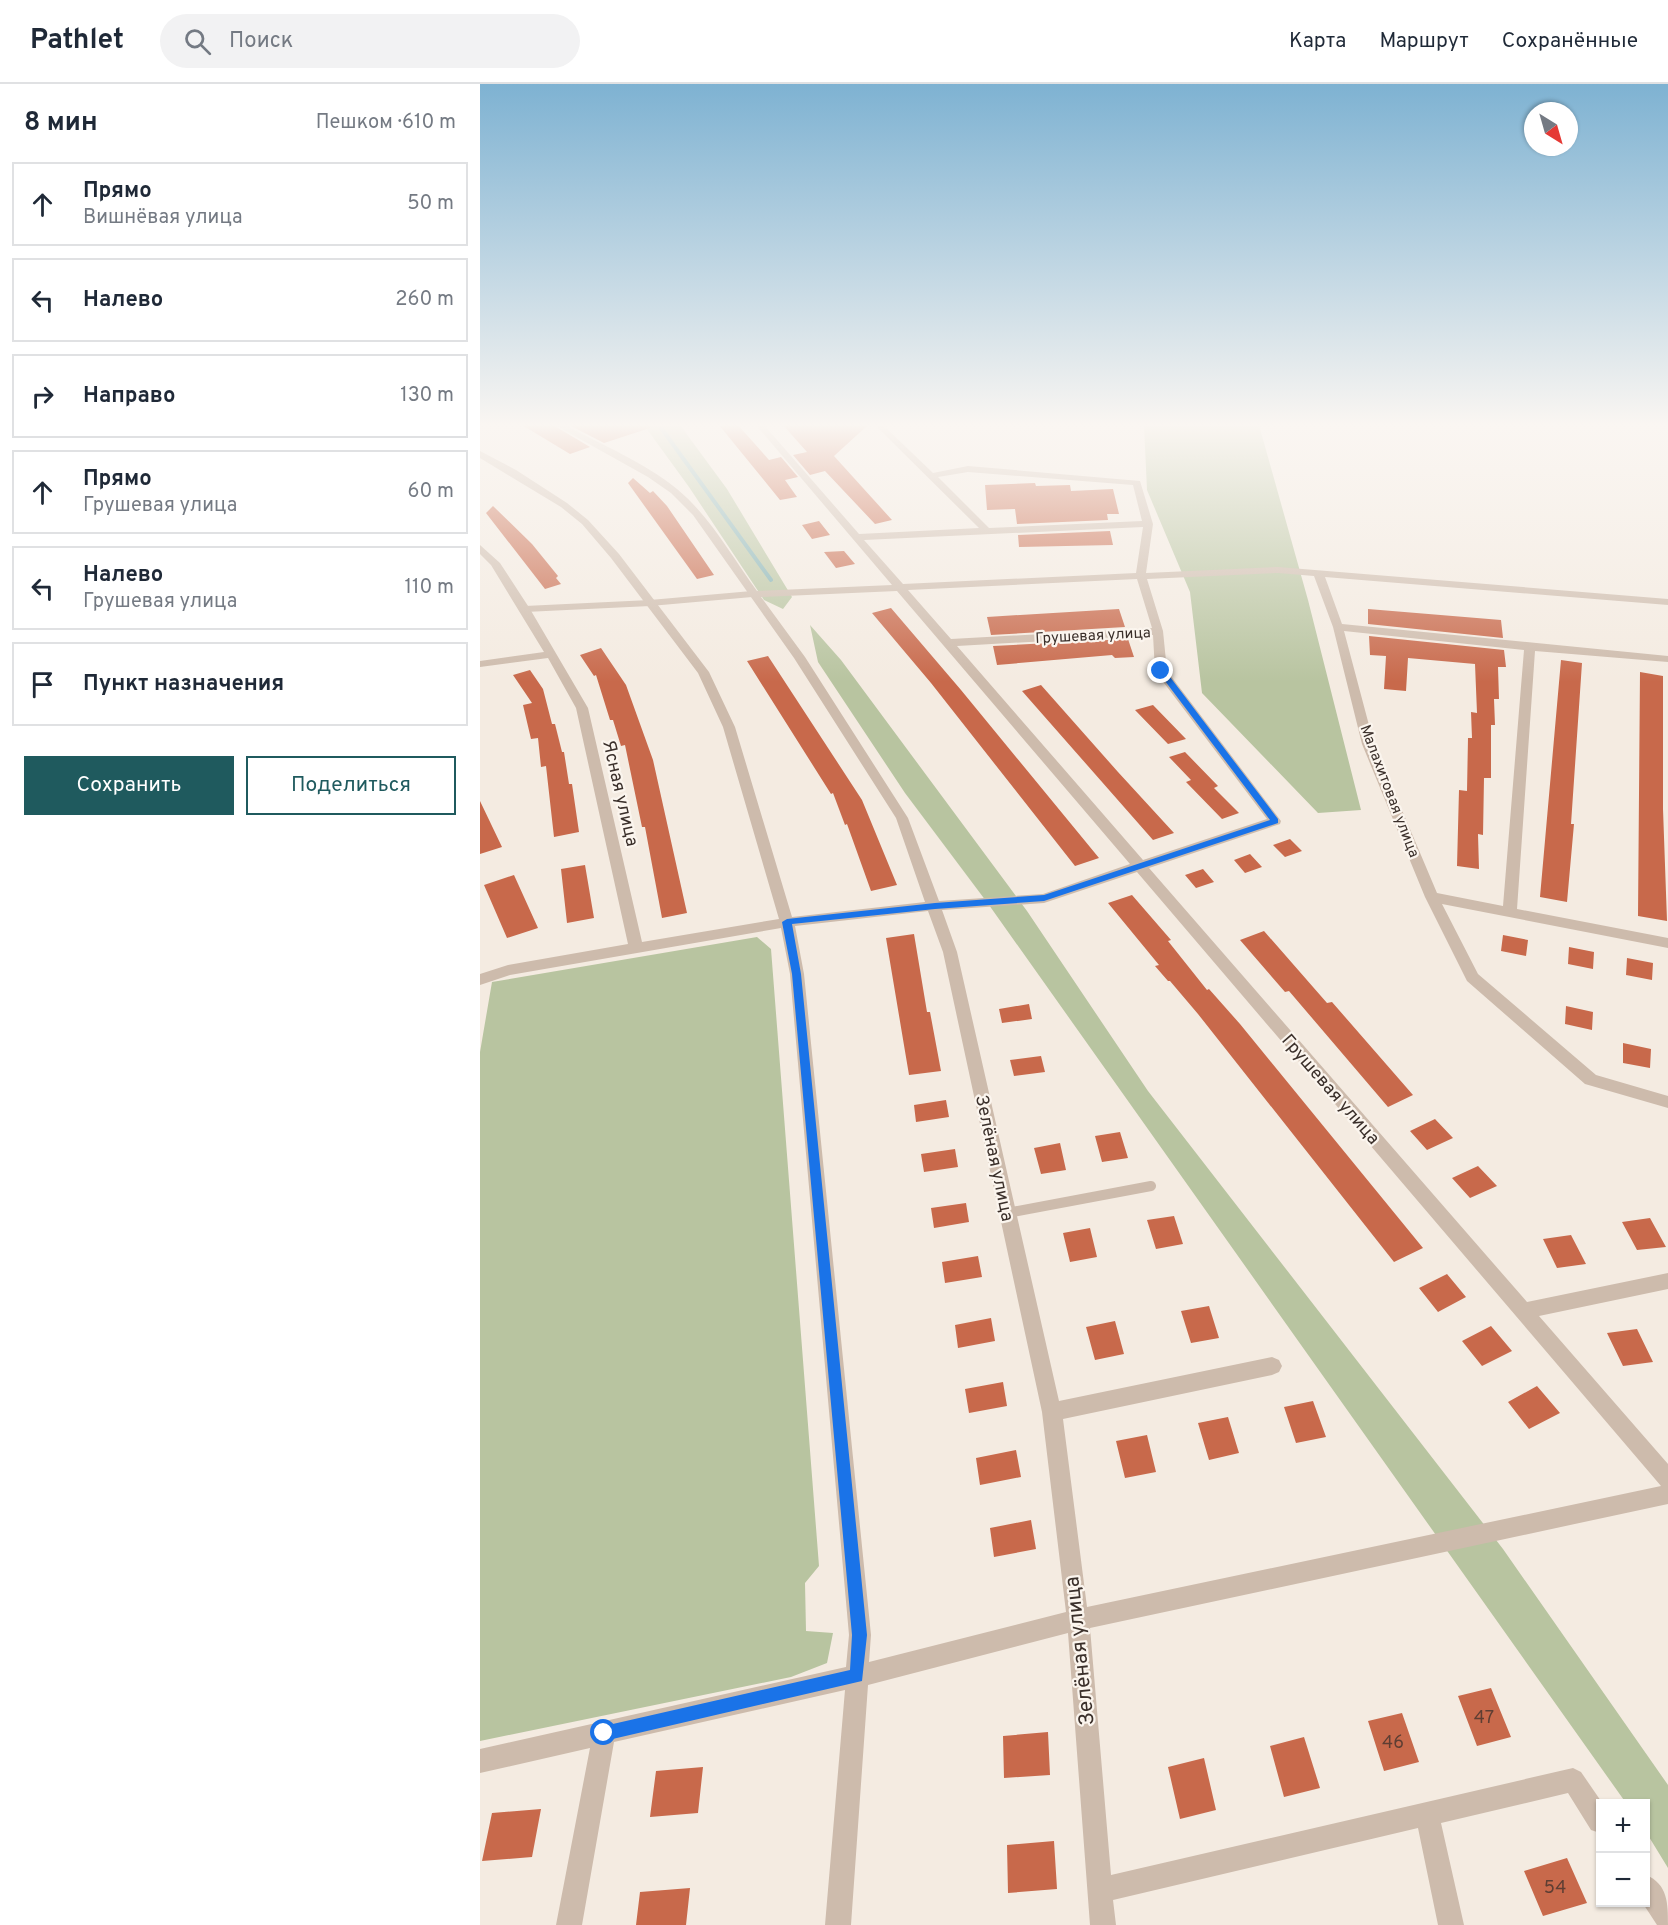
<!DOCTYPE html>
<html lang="ru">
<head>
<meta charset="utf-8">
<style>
	:root { --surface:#fff; --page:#f2f2f3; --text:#1f2937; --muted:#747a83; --line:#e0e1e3; --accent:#1f5a5e }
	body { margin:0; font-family:Overpass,sans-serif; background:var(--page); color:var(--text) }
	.controls { position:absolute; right:18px; bottom:18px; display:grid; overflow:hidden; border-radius:0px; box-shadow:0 2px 4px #0004 }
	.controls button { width:54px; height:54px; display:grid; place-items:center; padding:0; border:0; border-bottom:2px solid var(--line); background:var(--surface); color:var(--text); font:30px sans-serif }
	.compass { position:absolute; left:1044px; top:18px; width:54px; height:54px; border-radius:50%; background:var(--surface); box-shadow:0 2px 4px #0004; rotate:143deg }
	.stop { position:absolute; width:18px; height:18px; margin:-14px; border:4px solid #1a73e8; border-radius:50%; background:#fff }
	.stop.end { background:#1a73e8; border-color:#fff; box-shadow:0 2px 6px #0008 }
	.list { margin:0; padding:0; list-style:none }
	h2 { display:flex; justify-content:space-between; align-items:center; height:78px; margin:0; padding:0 24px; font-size:26px }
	h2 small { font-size:20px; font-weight:400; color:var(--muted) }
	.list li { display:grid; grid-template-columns:39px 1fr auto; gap:18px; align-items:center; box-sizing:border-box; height:84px; margin:0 12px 12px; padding:0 12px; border:2px solid var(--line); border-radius:0px }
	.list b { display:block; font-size:22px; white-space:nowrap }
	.list p { margin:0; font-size:20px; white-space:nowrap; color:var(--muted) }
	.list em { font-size:20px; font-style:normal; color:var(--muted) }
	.actions { display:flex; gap:12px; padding:18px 24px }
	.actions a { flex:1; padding:14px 0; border:2px solid var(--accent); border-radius:0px; text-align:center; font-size:21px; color:var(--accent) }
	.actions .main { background:var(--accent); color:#fff }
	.icon { flex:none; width:33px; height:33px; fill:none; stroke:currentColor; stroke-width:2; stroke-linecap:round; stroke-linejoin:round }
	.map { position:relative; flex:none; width:1188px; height:1841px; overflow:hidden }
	header { display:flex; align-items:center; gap:36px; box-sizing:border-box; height:84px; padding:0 30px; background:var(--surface); border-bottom:2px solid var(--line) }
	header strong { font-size:28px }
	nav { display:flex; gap:33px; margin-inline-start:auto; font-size:21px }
	.search { width:420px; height:54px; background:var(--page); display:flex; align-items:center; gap:15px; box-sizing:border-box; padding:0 21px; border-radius:33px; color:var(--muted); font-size:22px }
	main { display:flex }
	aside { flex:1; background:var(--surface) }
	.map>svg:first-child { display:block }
	.green { fill:#b8c4a0 }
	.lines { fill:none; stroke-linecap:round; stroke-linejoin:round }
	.stream { stroke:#7fb0b2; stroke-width:4 }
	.building { fill:#c8694b }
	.service-far1 { stroke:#cdbbac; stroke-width:6 }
	.service { stroke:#cdbbac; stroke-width:10 }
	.minor { fill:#cdbbac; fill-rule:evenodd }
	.route { fill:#1a73e8 }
	.labels { text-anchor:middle; stroke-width:4.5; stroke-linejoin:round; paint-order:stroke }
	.far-street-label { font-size:15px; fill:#3b302b; stroke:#fbf5ee }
	.street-label { font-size:18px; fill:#3b302b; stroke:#fbf5ee }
	.near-number-label { font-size:18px; fill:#5e3e33 }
	.near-street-label { font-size:21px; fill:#3b302b; stroke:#fbf5ee }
</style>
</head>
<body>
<header>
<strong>Pathlet</strong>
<div class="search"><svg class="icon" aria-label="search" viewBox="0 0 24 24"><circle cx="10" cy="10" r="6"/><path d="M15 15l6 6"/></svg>Поиск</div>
<nav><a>Карта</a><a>Маршрут</a><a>Сохранённые</a></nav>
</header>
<main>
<aside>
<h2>8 мин<small>Пешком · 610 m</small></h2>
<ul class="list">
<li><svg class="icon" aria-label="ahead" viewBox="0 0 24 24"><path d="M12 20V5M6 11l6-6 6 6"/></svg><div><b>Прямо</b><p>Вишнёвая улица</p></div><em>50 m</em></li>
<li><svg class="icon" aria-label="left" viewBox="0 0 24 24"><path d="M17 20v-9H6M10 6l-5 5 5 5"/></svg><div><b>Налево</b></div><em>260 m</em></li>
<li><svg class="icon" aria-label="right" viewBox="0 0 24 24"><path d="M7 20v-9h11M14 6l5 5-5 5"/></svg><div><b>Направо</b></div><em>130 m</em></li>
<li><svg class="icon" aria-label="ahead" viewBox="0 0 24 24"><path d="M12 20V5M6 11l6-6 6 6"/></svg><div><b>Прямо</b><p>Грушевая улица</p></div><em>60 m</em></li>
<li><svg class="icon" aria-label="left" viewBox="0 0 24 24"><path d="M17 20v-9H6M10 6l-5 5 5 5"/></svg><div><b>Налево</b><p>Грушевая улица</p></div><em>110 m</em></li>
<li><svg class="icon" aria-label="arrive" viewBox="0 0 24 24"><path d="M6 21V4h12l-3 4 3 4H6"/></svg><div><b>Пункт назначения</b></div></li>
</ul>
<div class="actions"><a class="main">Сохранить</a><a>Поделиться</a></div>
</aside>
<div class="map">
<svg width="1188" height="1841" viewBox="0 0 1188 1841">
	<rect width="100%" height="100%" fill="#f4ebe1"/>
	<path class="green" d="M 164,341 L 200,341 L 247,405 L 312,513 L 303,525 L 284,516 L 209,403 Z
		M 664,341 L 779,341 L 828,516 L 881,726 L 838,729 L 722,609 L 710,508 L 667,406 Z
		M 330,541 L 361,576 L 547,827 L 668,1007 L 1023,1465 L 1188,1701 L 1188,1784 L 1166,1748 L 1166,1720 L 1146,1719 L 509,821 L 425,709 L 338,578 Z
		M 277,853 L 291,865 L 339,1482 L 325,1499 L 326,1547 L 353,1549 L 347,1579 L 311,1593 L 0,1657 L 0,968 L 12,898 Z"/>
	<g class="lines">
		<path class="stream" d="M 179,341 L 291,496"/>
	</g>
	<path class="building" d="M 42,341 L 73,341 L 110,363 L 90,370 Z
		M 89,341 L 169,341 L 170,344 L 124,359 Z
		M 239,341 L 258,341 L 289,376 L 301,373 L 318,393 L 305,396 L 317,413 L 300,416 Z
		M 303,341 L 388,341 L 354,372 L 412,436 L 395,440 L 345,387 L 330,391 L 313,371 L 327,368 Z
		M 153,394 L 170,409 L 173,407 L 187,422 L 234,491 L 217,495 L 148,399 Z
		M 555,399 L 556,402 L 590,401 L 591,407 L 633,405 L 639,430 L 627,430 L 628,436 L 537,440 L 535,425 L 507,426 L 505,401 Z
		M 13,422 L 52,460 L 78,492 L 76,494 L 81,500 L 65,505 L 6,429 Z
		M 339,437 L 350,451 L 332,455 L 322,441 Z
		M 630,447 L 633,461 L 539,463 L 538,451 Z
		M 364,467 L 375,480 L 356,484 L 344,468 Z
		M 411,524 L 481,606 L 619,774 L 595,782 L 451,599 L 392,529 Z
		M 639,525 L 645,543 L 511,551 L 507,533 Z
		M 888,525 L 1021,536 L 1023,554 L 888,540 Z
		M 889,552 L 1024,566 L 1026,583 L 1018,583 L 1019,615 L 1014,615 L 1015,641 L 1011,641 L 1011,694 L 1004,694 L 1003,751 L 998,750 L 999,785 L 977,782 L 979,706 L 987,707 L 988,654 L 992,654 L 991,628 L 997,629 L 995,580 L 928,574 L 926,607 L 904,605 L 906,572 L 890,571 Z
		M 648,555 L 654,573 L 635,574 L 632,571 L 517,581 L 513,562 Z
		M 121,564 L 146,601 L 173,676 L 207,829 L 182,834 L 165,743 L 162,743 L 145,661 L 141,662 L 133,636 L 130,636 L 116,591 L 114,592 L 100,571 Z
		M 288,572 L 382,716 L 417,801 L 391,807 L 367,740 L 365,741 L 353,709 L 351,710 L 267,577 Z
		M 1081,576 L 1102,579 L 1091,740 L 1094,740 L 1087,818 L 1060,813 Z
		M 50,586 L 63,605 L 72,640 L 75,640 L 82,668 L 84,668 L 89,700 L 92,700 L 99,748 L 74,753 L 66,682 L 61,683 L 58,654 L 51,655 L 43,621 L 52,619 L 33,591 Z
		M 1160,588 L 1183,592 L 1183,725 L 1187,837 L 1158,832 Z
		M 561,601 L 638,688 L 694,749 L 673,756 L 542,607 Z
		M 673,621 L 706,655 L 688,660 L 655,626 Z
		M 705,668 L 738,702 L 734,704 L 759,729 L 742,735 L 706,698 L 711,696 L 689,673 Z
		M 0,717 L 22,763 L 0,770 Z
		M 810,755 L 822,767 L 805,773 L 793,761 Z
		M 770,770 L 782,783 L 765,789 L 754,776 Z
		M 105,781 L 114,834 L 87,839 L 81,785 Z
		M 723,785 L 734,798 L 716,804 L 705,791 Z
		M 34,791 L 58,844 L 27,854 L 4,801 Z
		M 652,811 L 691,856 L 688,857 L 727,906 L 729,905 L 760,940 L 943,1164 L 914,1178 L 718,930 L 690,897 L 688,897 L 675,882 L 679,881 L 628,819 Z
		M 784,847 L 847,919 L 852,918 L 933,1011 L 908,1023 L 809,907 L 805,908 L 760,856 Z
		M 434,850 L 447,928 L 450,928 L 461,987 L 429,991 L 406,854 Z
		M 1023,851 L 1048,856 L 1046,872 L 1021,867 Z
		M 1089,863 L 1114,868 L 1113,885 L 1088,880 Z
		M 1147,874 L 1173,879 L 1172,896 L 1146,891 Z
		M 549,920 L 552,935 L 522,939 L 519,925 Z
		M 1086,922 L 1113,928 L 1112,946 L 1085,940 Z
		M 1143,959 L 1171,965 L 1170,984 L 1143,979 Z
		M 561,972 L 565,988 L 534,992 L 530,976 Z
		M 466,1016 L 469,1033 L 436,1038 L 434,1021 Z
		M 955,1035 L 973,1054 L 947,1066 L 930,1047 Z
		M 640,1048 L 648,1074 L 622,1078 L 615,1052 Z
		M 580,1059 L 586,1086 L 561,1090 L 554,1064 Z
		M 475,1065 L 478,1083 L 444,1088 L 441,1070 Z
		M 998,1082 L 1017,1102 L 990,1114 L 972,1094 Z
		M 486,1119 L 489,1138 L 454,1144 L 451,1124 Z
		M 694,1132 L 703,1160 L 676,1165 L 667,1136 Z
		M 1170,1134 L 1186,1163 L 1157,1166 L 1142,1138 Z
		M 610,1144 L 617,1173 L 590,1178 L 583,1149 Z
		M 1091,1151 L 1106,1180 L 1077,1184 L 1063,1155 Z
		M 498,1172 L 502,1193 L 465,1199 L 462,1178 Z
		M 967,1190 L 986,1213 L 958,1228 L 939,1204 Z
		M 729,1222 L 739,1254 L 711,1259 L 701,1227 Z
		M 511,1234 L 515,1257 L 478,1264 L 475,1241 Z
		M 635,1237 L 644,1270 L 615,1276 L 606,1243 Z
		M 1011,1242 L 1032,1267 L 1002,1282 L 982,1257 Z
		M 1157,1245 L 1173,1278 L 1143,1282 L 1127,1249 Z
		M 523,1298 L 527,1322 L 489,1329 L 485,1305 Z
		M 1057,1302 L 1080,1329 L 1049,1345 L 1028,1318 Z
		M 833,1317 L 846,1353 L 816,1359 L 804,1323 Z
		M 748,1333 L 759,1369 L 729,1376 L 718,1339 Z
		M 667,1351 L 676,1388 L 645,1394 L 636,1357 Z
		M 536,1366 L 541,1393 L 500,1401 L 496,1374 Z
		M 551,1436 L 556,1465 L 514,1473 L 510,1444 Z
		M 1011,1604 L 1031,1653 L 997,1662 L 978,1612 Z
		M 922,1629 L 939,1678 L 904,1687 L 888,1637 Z
		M 568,1648 L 570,1691 L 524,1694 L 523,1652 Z
		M 824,1653 L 840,1704 L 804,1713 L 790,1662 Z
		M 724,1674 L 736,1726 L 700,1735 L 688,1683 Z
		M 223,1683 L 218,1729 L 170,1733 L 176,1687 Z
		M 61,1725 L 52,1773 L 2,1777 L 12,1729 Z
		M 574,1757 L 577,1805 L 528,1809 L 527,1761 Z
		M 1087,1774 L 1107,1819 L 1063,1832 L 1044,1787 Z
		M 210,1804 L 206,1841 L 156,1841 L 160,1808 Z"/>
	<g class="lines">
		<path class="service-far1" d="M 45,525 L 170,519 L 272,510"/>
		<path class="service" d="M 527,1129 L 671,1102"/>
		<path class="minor" d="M 75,341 L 85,341 C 122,361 164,378 197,405 C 230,432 252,473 277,507 L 412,501 L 276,341 L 284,341 L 379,450 L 499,444 L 395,341 L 403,341 L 453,389 L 488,382 L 660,397 L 673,440 L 666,489 L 798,483 L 1188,515 L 1188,521 L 845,493 L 862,540 L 1188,572 L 1188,578 L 1055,567 L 1037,825 L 1188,854 L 1188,864 L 962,820 L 998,890 L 1116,991 L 1188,1012 L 1188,1024 L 1105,1000 L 987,897 L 945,813 L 882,660 L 853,543 L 834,492 L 798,489 L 667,495 L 683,547 L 687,587 L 801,737 L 800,740 L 669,784 L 1047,1218 L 1188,1189 L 1188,1205 L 1059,1232 L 1188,1380 L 1188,1420 L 610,1544 L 631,1791 L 1093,1684 L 1101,1688 L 1123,1720 L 1120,1720 L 1120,1749 L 1111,1746 L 1088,1709 L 961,1739 L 984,1841 L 958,1841 L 938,1744 L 633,1816 L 636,1841 L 610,1841 L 588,1549 L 388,1601 L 371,1841 L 345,1841 L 365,1606 L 134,1658 L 102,1841 L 76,1841 L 110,1664 L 0,1689 L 0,1665 L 366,1583 L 369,1551 L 310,890 L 301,844 L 30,891 L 0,901 L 0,890 L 28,881 L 148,860 L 96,624 L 68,574 L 0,583 L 0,577 L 64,568 L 11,481 L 0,470 L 0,461 L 20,479 L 50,525 L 108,624 L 162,858 L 299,835 L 243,643 L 218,589 L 131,474 L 102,440 L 81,423 L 0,374 L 0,367 L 36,386 L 87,419 L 108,436 L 139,470 L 229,588 L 255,643 L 312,833 L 445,818 L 416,734 L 314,574 L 213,431 L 191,409 L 168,393 ZM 488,388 L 653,401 L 662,437 L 509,444 L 458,393 ZM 663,443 L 656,489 L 423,500 L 384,456 ZM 657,495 L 672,544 L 471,555 L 428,506 ZM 417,507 L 650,780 L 563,810 L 459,817 L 428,734 L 325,573 L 281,513 ZM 864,547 L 1044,566 L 1023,822 L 957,809 L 894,660 ZM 673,551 L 675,587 L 787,735 L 663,776 L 477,562 ZM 657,788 L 1181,1402 L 607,1523 L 583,1335 L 792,1291 L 799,1288 L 802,1282 L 799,1276 L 792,1273 L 579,1317 L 477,868 L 462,826 L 564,819 ZM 448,827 L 463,868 L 562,1328 L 586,1528 L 389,1578 L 391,1551 L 324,890 L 315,842 Z
			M 1166,1791 C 1188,1800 1188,1820 1188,1841 L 1177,1841 L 1162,1818 L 1166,1818 Z"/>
	</g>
	<linearGradient id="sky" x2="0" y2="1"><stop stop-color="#7eb2d2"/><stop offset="0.57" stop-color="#faf6f2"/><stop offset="1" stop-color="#faf6f2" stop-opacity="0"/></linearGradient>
	<rect width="1188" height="598" fill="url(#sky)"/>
	<path class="route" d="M 679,585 L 684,585 L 798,735 L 798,739 L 564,817 L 455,825 L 312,840 L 321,890 L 387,1551 L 382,1597 L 124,1657 L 118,1654 L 116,1649 L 118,1644 L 124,1642 L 370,1586 L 372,1551 L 312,890 L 302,838 L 307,835 L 455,819 L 564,811 L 790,736 L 679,589 Z"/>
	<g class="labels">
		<g class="far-street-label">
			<text transform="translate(613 551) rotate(-3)" y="5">Грушевая улица</text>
			<text transform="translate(910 707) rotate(69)" y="5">Малахитовая улица</text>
		</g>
		<g class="street-label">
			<text transform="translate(141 709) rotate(77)" y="6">Ясная улица</text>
			<text transform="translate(851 1005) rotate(49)" y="6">Грушевая улица</text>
			<text transform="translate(515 1074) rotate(78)" y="6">Зелёная улица</text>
		</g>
		<g class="near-number-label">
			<text x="1004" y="1639">47</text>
			<text x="913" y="1664">46</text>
			<text x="1075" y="1809">54</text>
		</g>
		<g class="near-street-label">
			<text transform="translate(599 1567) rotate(-96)" y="7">Зелёная улица</text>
		</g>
	</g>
</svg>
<div class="controls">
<button>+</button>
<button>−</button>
</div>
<svg class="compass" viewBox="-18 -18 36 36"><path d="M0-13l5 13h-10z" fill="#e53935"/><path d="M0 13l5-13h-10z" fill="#747a83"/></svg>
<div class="stop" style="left:124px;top:1649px"></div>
<div class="stop end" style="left:681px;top:587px"></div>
</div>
</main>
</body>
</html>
